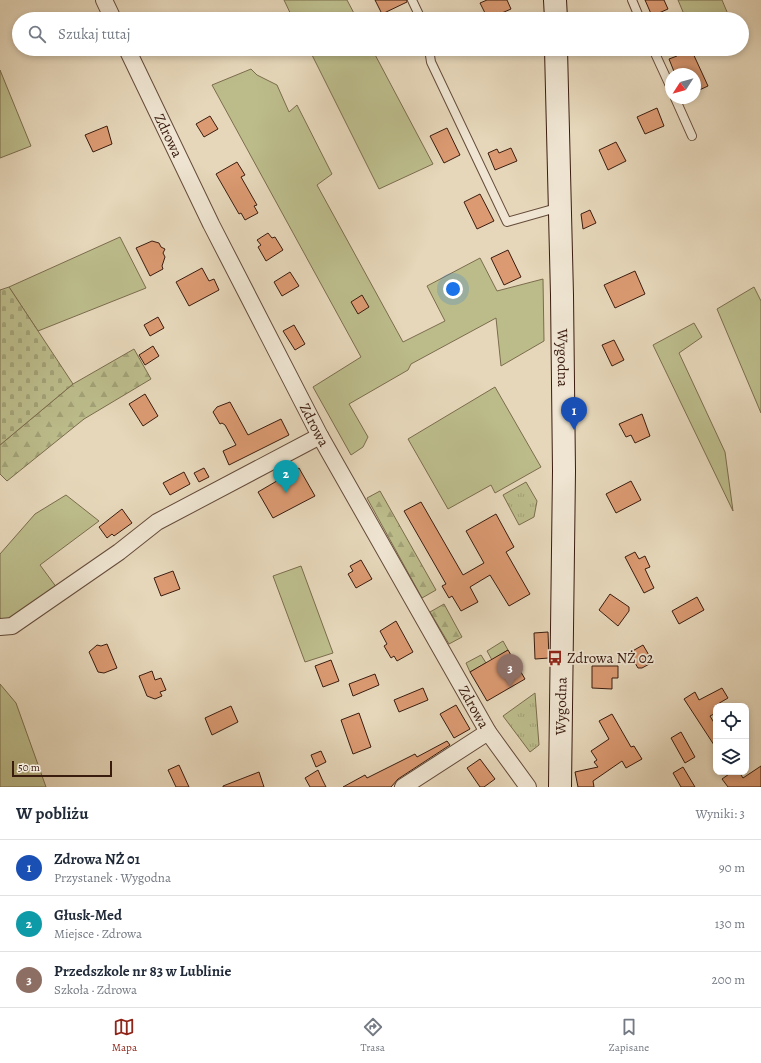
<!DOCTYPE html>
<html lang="pl">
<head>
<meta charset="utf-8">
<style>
	:root { --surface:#fff; --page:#f6f6f7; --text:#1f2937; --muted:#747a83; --line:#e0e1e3; --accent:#8f2418 }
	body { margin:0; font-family:Alegreya,serif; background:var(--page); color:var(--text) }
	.controls { position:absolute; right:12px; bottom:12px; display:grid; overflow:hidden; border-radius:8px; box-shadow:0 2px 6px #0003 }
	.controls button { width:36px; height:36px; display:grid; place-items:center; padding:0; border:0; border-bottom:1px solid var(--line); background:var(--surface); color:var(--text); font:20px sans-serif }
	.compass { position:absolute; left:665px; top:68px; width:36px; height:36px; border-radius:50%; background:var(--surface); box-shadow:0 2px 6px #0003; rotate:234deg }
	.scale { position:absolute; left:12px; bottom:10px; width:100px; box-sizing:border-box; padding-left:4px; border:2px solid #3a1c0f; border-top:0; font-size:11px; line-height:14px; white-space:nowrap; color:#3a1c0f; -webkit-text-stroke:3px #efe5d2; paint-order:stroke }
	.you { position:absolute; left:453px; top:289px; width:14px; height:14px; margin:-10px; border:3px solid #fff; border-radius:50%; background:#1a73e8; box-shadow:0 0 0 6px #1a73e833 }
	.badge { display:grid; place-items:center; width:26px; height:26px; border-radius:50%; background:var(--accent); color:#fff; font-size:13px; font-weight:700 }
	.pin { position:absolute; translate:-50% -33px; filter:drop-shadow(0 1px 2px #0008) }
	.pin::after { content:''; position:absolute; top:21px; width:14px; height:12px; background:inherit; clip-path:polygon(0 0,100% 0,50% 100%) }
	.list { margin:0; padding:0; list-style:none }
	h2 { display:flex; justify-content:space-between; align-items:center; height:52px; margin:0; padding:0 16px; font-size:17px }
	h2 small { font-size:13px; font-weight:400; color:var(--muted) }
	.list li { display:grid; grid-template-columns:26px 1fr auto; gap:12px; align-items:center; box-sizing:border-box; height:56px; padding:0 16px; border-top:1px solid var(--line) }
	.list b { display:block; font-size:15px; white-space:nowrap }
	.list p { margin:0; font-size:13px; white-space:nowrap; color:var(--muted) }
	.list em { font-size:13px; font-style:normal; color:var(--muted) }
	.icon { flex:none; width:22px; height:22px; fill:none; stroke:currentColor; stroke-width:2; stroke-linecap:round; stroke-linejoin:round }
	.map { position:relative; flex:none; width:761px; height:787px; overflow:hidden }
	.search { position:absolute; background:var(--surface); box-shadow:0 2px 6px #0003; left:12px; right:12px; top:12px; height:44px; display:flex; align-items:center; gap:10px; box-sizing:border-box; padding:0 14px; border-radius:22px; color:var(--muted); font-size:15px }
	.sheet { height:220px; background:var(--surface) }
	nav { display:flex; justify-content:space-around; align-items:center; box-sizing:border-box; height:56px; border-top:1px solid var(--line); background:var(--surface); font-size:11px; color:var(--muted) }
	nav a { display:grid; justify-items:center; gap:2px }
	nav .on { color:var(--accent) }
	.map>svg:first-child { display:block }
	.green { fill:#bcbc8b; stroke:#7b6c4d }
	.forest { fill:url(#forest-firs); stroke:#7b6c4d }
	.cemetery { fill:url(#cemetery-stones); stroke:#7b6c4d }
	.park { fill:url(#park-tufts); stroke:#7b6c4d }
	.building { fill:#db9a72; stroke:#3a1c0f }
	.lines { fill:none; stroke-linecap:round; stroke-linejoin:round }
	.lane-casing { stroke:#654b3a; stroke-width:10 }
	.street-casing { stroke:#654b3a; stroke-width:18 }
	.secondary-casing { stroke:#3a1c0f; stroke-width:24 }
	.lane { stroke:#efe5d2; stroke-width:8 }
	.street { stroke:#efe5d2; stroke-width:16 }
	.secondary { stroke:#efe5d2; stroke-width:22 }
	.labels { text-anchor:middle; stroke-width:3.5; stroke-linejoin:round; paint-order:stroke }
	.street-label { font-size:15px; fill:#3a1c0f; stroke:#efe5d2 }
	.poi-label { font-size:15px; fill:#3a1c0f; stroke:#efe5d2; text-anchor:start }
</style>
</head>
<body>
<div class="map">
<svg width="761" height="787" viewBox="0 0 761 787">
	<defs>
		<pattern id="forest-firs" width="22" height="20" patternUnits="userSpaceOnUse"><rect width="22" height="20" fill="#bcbc8b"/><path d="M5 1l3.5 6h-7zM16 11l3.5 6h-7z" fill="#a2a177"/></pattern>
		<pattern id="cemetery-stones" width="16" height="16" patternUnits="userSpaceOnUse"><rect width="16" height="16" fill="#bcbc8b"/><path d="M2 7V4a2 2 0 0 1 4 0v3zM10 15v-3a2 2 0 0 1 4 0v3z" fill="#a2a177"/></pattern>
		<pattern id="park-tufts" width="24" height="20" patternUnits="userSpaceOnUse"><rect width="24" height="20" fill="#bcbc8b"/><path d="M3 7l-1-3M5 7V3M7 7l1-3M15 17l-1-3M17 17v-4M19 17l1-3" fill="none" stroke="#a2a177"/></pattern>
	</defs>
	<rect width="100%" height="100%" fill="#e6d7ba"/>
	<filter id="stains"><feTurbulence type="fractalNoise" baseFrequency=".005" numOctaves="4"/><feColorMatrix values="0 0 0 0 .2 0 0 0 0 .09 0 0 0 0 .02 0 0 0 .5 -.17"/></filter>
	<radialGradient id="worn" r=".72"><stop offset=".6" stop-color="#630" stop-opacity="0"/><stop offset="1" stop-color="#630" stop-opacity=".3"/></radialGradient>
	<path class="green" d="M 284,0 L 347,0 L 357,19 L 293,19 Z
		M 678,0 L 722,0 L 730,19 L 686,19 Z
		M 309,49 L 372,49 L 433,164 L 379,189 Z
		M 251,69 L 257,75 L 277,85 L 289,112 L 297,105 L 332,174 L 317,185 L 403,342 L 445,321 L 427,286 L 480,258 L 497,291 L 543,279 L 544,341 L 501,366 L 496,318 L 411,364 L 408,370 L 349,404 L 368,437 L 363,447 L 351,455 L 313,387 L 361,357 L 212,85 Z
		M 0,70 L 31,146 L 0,158 Z
		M 120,237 L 146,288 L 38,331 L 9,287 Z
		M 754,287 L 761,301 L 761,413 L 717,309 Z
		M 694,323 L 702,337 L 679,353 L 725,452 L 733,511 L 653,345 Z
		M 495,387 L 541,467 L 495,493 L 491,485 L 448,509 L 408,439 Z
		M 66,495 L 99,521 L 40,565 L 57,588 L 26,609 L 5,620 L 0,618 L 0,554 L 35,514 Z
		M 301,566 L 333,653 L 305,662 L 273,576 Z
		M 503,641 L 508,650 L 492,660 L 487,651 Z
		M 481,655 L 486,663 L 470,672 L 466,663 Z
		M 0,684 L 16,703 L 46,787 L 0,787 Z"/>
	<path class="forest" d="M 134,349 L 151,379 L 84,419 L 7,481 L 0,474 L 0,445 L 73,384 Z
		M 380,491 L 436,590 L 422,598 L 367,498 Z
		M 444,604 L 462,637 L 449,644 L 430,612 Z"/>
	<path class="cemetery" d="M 9,287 L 73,384 L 0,445 L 0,290 Z"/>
	<path class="park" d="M 526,482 L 537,501 L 534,517 L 519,525 L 503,495 Z
		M 535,693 L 539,745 L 530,752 L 503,716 Z"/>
	<path class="building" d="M 375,0 L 407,0 L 407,2 L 382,14 Z
		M 487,0 L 507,0 L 511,9 L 488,19 L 480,3 Z
		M 645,0 L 664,0 L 668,9 L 652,16 Z
		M 674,49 L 691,49 L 708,86 L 695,92 L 695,74 L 675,74 L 669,59 L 677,56 Z
		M 657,108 L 664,126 L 645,134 L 637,117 Z
		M 210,116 L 218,129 L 204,137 L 196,124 Z
		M 107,126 L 112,144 L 93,152 L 85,135 Z
		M 447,128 L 460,155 L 444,163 L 430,136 Z
		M 616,142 L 626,161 L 608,170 L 599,150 Z
		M 511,148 L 517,161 L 495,170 L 488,153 L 497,149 L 499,153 Z
		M 237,162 L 245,175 L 241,177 L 257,205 L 254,206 L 258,213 L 245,220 L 241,213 L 239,214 L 216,174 Z
		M 480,194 L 494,221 L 477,229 L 464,202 Z
		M 590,210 L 596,223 L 583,229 L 581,214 Z
		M 268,233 L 272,238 L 275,237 L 283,250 L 266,261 L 258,247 L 261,245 L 257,240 Z
		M 152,241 L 159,243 L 161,247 L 165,249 L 163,253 L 165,257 L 162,266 L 163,269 L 150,276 L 136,248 Z
		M 508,250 L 521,277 L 504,285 L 491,258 Z
		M 202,268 L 209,281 L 214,279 L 219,290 L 189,306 L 176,282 Z
		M 635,271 L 645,294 L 615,308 L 604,285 Z
		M 290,272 L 299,286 L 282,296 L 274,282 Z
		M 362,295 L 369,307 L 358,314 L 351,302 Z
		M 158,317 L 164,328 L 150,336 L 144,325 Z
		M 294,325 L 305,344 L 295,350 L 283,331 Z
		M 614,340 L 624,360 L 612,366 L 602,345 Z
		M 153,346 L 159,356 L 145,365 L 139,355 Z
		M 145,394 L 158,416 L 143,426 L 129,404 Z
		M 230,402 L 248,435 L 281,419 L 289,435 L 229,465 L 223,451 L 236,445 L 225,425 L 222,423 L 220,424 L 213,412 L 217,407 Z
		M 642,414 L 650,436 L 635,443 L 631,435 L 626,437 L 619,424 Z
		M 204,468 L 209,477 L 199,482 L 194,473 Z
		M 299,468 L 315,496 L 273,518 L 258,492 Z
		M 184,472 L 190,484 L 170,495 L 163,483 Z
		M 631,481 L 641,500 L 616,513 L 606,494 Z
		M 421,502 L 463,575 L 484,563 L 466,531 L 496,514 L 514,547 L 506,552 L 530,594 L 509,606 L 490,575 L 470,587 L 478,602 L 461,611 L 452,596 L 449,598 L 442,586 L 446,584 L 404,511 Z
		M 122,509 L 132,523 L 114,536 L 112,534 L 107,538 L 99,527 Z
		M 635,552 L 639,559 L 645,556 L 650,567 L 645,569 L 654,588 L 644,593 L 625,557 Z
		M 361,560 L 372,579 L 356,588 L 348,574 L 353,571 L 350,566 Z
		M 173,571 L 180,589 L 161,596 L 154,578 Z
		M 610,594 L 629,607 L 629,611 L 618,626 L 599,610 Z
		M 697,597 L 704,610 L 679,624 L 672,611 Z
		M 396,621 L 413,652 L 397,661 L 394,656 L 391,658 L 384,646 L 387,644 L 380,631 Z
		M 548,632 L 549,658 L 535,659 L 534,633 Z
		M 107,644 L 117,668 L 104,673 L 98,672 L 89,652 L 97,645 L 101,646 Z
		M 643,645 L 653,662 L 642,668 L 638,668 L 629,653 Z
		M 508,650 L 525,679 L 487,701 L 470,672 Z
		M 331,660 L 339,681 L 323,687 L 315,666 Z
		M 592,666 L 618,666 L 618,678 L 612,678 L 612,689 L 592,688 Z
		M 152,671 L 155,680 L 161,678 L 166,690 L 160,692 L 162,696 L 155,699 L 147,696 L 139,676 Z
		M 375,674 L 379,685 L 353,696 L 349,684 Z
		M 423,688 L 428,700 L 399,712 L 394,700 Z
		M 722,688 L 728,698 L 716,705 L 716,713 L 710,716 L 716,726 L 716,748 L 684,699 L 695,692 L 699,700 Z
		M 456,705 L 470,729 L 454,738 L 440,714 Z
		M 231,706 L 238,722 L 212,735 L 205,718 Z
		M 359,713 L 371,747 L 353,754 L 341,720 Z
		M 612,714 L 631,747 L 634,746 L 642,759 L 626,768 L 622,761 L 593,781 L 594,787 L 578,787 L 575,772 L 598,767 L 594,762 L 597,760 L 591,751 L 609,739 L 599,721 Z
		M 681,732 L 695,757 L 685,763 L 671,738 Z
		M 447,741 L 450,745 L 398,779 L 391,787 L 343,787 L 365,775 L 367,778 L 415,754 L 417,757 Z
		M 321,751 L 326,762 L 316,767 L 311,755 Z
		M 480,759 L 495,779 L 484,787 L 480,787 L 467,768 Z
		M 179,765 L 189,787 L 176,787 L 168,770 Z
		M 761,766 L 761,787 L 728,787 L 722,779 L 732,772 L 739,772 L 743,778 Z
		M 683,767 L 695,787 L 681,787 L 673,773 Z
		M 318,770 L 322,779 L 326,787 L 310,787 L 305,778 Z
		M 259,772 L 264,787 L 223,787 L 223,786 Z"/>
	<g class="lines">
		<g class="lane-casing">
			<path id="lane" d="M 412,0 L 421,19
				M 632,0 L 640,19
				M 429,49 L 431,62 L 507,222 L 560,207
				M 653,49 L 671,88
				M 675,98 L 692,136"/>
		</g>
		<g class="street-casing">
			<g id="street">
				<path d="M 104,0 L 113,19"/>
				<path id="s1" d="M 127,49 L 211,224 L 320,436 L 488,732 L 528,787"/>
				<path d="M 0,627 L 12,626 L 25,617 L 119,552 L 157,522 L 320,436"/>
				<path d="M 403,787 L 488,732"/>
			</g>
		</g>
		<g class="secondary-casing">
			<g id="secondary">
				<path d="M 555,0 L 556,19"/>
				<path id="s2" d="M 556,49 L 562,295 L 564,471 L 560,787"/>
			</g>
		</g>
		<use href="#lane" class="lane"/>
		<use href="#street" class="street"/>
		<use href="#secondary" class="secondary"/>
	</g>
	<defs>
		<g id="bus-bare" transform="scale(1.2)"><path d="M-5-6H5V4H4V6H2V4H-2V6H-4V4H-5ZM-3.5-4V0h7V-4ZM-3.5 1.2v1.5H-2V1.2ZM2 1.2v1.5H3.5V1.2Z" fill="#8f2418" stroke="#efe5d2" stroke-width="2.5" paint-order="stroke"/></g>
	</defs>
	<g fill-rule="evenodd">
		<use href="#bus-bare" x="555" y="658"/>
	</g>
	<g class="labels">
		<g class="street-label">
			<text dy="5" stroke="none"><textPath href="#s1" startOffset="96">Zdrowa</textPath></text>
			<text dy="5" stroke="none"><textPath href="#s2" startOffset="309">Wygodna</textPath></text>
			<text dy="5" stroke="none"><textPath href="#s1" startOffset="420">Zdrowa</textPath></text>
			<text transform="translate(561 706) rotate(-89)" y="5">Wygodna</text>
			<text dy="5" stroke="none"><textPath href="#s1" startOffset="744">Zdrowa</textPath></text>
		</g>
		<g class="poi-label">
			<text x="567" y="663">Zdrowa NŻ 02</text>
		</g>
	</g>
	<rect width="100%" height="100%" filter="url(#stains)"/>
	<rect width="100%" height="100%" fill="url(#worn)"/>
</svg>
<div class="controls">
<button><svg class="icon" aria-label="locate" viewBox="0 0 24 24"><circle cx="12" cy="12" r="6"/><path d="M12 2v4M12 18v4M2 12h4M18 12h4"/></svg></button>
<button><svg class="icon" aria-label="layers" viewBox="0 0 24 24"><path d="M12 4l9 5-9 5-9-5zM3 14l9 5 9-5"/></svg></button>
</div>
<svg class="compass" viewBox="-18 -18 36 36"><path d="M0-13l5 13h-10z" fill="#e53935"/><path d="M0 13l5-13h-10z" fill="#747a83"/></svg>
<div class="scale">50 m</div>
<div class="you"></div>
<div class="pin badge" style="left:574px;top:430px;background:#1a4fb4">1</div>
<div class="pin badge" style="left:286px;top:493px;background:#0f9aa8">2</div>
<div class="pin badge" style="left:510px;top:687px;background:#8d6e63">3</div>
<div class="search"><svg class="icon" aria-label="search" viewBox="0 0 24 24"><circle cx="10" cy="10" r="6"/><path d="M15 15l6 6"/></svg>Szukaj tutaj</div>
</div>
<section class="sheet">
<h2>W pobliżu<small>Wyniki: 3</small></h2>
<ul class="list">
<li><span class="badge" style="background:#1a4fb4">1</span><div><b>Zdrowa NŻ 01</b><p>Przystanek · Wygodna</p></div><em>90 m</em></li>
<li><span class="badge" style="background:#0f9aa8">2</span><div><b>Głusk-Med</b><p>Miejsce · Zdrowa</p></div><em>130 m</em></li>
<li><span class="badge" style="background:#8d6e63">3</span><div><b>Przedszkole nr 83 w Lublinie</b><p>Szkoła · Zdrowa</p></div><em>200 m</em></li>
</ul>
</section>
<nav>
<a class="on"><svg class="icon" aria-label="map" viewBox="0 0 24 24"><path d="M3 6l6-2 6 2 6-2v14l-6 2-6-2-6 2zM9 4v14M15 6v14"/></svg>Mapa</a>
<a><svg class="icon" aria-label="directions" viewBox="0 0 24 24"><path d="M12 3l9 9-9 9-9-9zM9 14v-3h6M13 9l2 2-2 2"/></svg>Trasa</a>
<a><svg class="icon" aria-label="saved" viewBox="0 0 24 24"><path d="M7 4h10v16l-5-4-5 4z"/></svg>Zapisane</a>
</nav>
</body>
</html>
